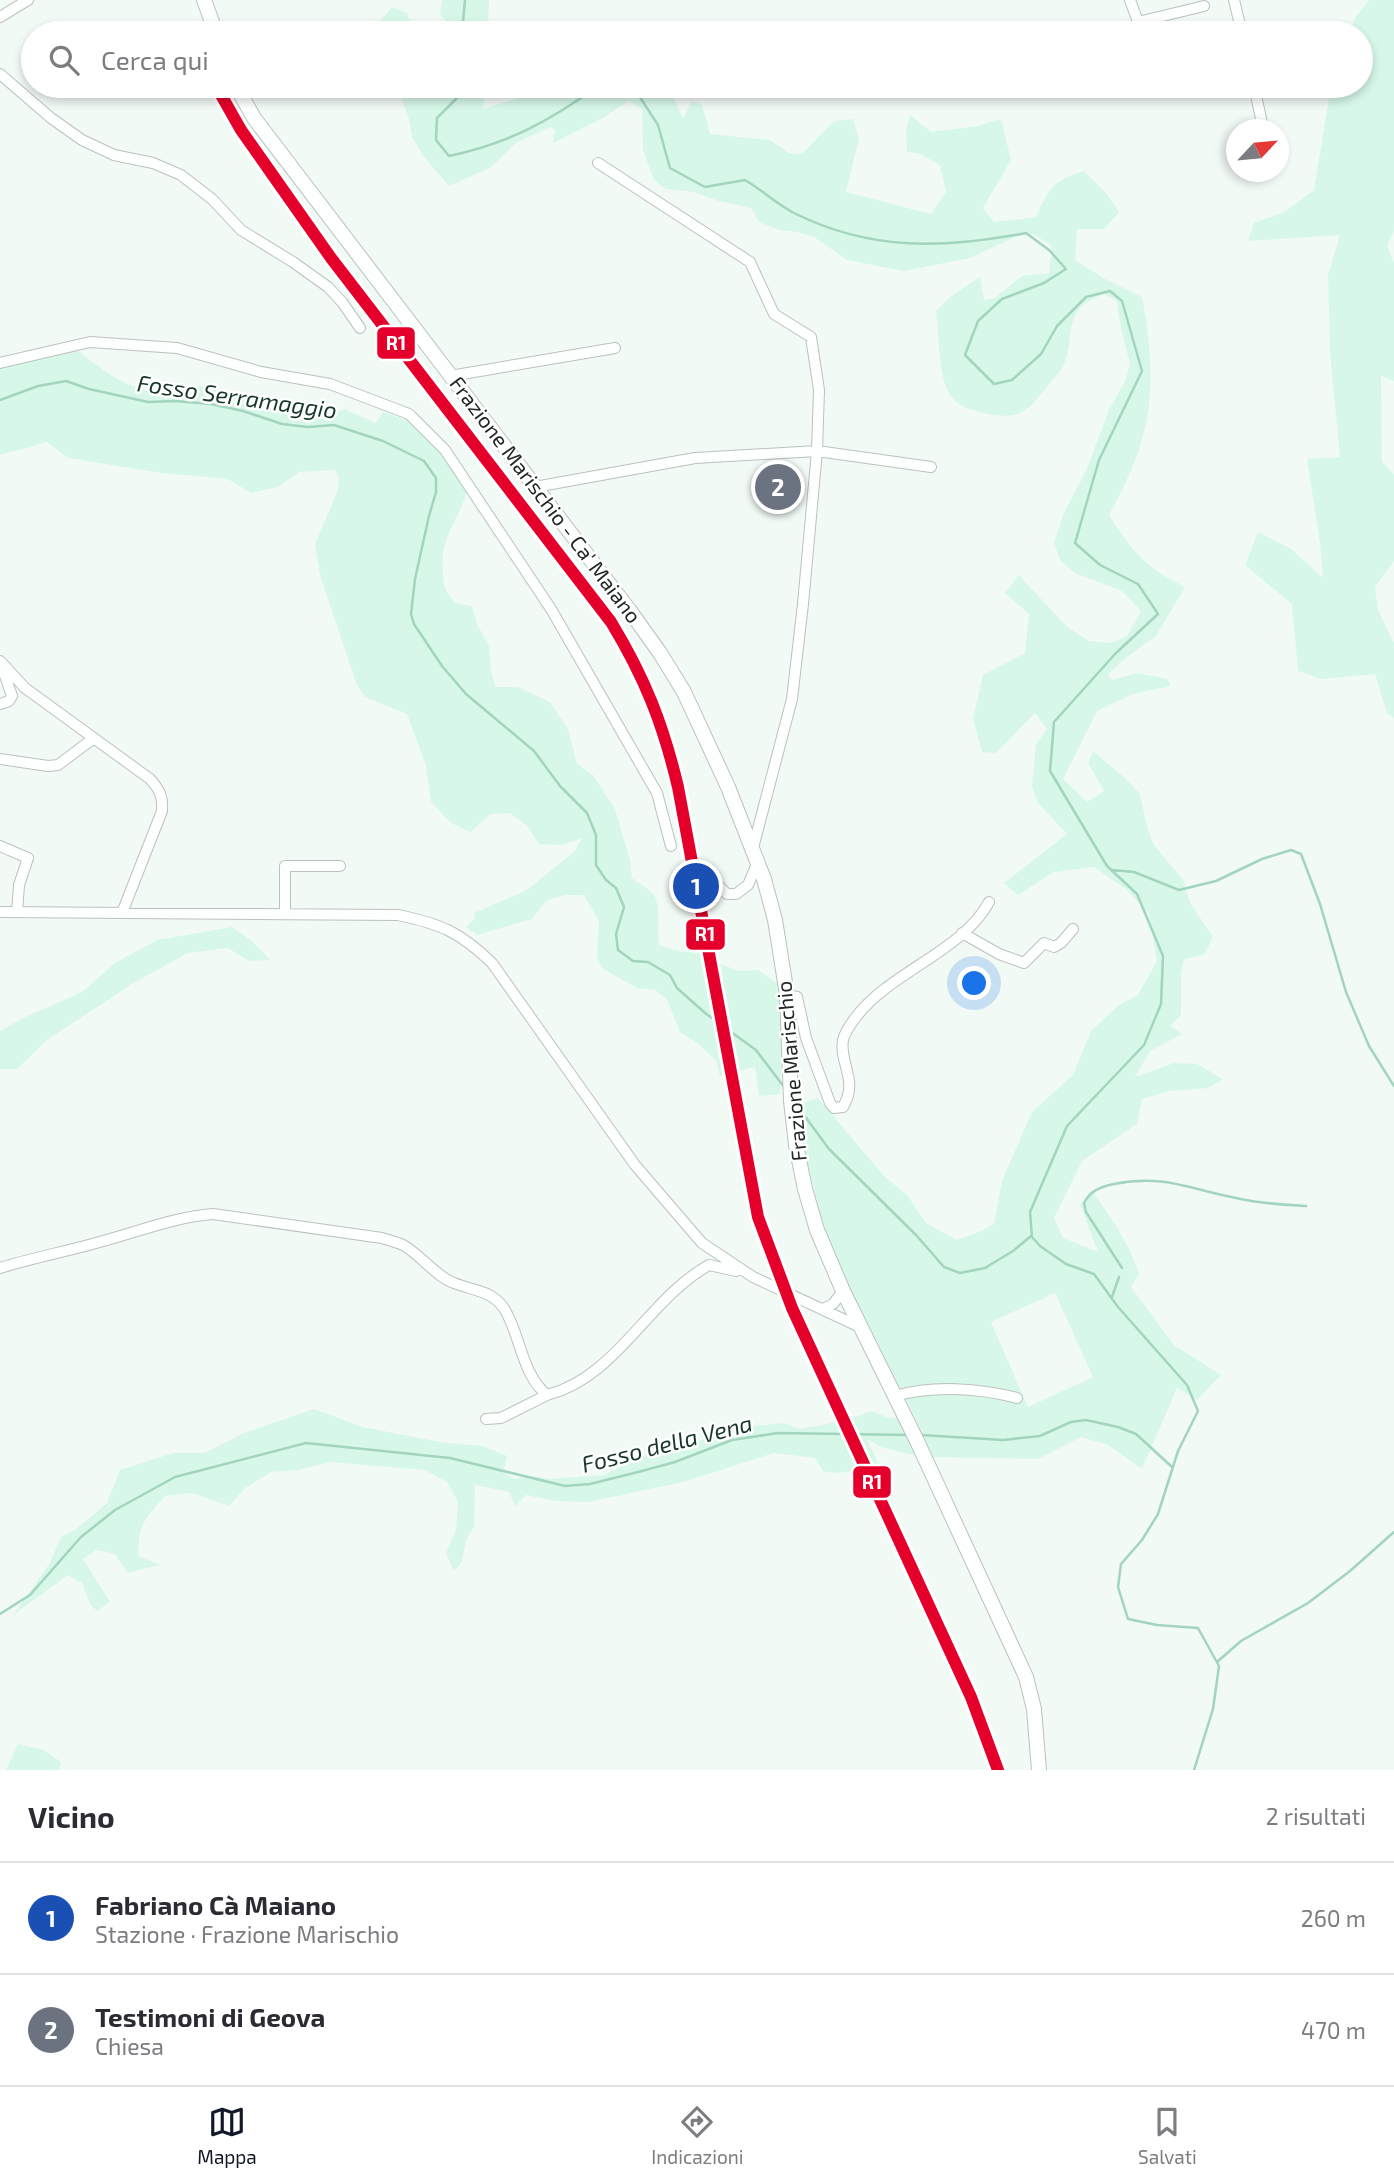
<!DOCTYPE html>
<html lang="it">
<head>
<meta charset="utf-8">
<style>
	:root { --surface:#fff; --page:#f7f7f7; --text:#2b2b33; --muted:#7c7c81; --line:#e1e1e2; --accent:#111827 }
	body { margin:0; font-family:"Exo 2",sans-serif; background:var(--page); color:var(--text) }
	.compass { position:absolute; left:1226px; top:119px; width:63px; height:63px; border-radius:50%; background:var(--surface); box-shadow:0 4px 10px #0003; rotate:64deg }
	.you { position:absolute; left:975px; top:984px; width:24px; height:24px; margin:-18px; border:5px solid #fff; border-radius:50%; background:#1a73e8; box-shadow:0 0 0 10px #1a73e833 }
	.badge { display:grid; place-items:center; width:46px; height:46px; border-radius:50%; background:var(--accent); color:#fff; font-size:23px; font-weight:700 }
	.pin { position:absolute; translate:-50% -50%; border:4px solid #fff; box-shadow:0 2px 7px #0006 }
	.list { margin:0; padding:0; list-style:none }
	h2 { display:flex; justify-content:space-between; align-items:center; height:91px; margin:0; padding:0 28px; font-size:30px }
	h2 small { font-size:23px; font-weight:400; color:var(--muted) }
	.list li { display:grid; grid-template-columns:46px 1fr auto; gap:21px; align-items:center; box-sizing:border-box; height:112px; padding:0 28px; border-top:2px solid var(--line) }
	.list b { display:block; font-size:26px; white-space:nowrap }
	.list p { margin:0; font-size:23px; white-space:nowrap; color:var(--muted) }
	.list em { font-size:23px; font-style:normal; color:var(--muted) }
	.icon { flex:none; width:38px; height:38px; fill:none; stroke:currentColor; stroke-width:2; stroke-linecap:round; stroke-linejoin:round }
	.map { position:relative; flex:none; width:1394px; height:1770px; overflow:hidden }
	.search { position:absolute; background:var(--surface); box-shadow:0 4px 10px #0003; left:21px; right:21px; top:21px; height:77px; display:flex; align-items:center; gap:18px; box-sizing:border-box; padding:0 24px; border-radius:38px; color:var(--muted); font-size:26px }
	.sheet { height:315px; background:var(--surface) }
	nav { display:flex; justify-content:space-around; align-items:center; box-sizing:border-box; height:98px; border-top:2px solid var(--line); background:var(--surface); font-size:19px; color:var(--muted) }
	nav a { display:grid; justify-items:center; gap:4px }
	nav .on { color:var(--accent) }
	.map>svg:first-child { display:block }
	.green { fill:#d7f8e9; fill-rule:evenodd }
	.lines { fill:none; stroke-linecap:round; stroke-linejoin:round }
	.stream { stroke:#a2d4be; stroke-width:2.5 }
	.minor-casing { stroke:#bbc2be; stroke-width:12 }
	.major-casing { stroke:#bbc2be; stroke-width:16 }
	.minor { stroke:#fdfefe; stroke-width:10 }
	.major { stroke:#fdfefe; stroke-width:14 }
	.rail-1-casing { stroke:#fff; stroke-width:18 }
	.rail-1 { stroke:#e4002b; stroke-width:12 }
	.labels { text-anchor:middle; stroke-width:5; stroke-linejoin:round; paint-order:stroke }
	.street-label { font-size:21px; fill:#212825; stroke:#fff }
	.water-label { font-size:23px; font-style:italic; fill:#17372a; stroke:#fff }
	.line-badge { stroke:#fff; stroke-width:2.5 }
	.badge-label { font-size:19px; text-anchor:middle; font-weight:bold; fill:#fff }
</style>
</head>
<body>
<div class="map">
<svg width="1394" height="1770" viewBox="0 0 1394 1770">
	<rect width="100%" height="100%" fill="#f2faf6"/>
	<path class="green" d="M 442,0 L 489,0 L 488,33 L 455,33 L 440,14 Z
		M 1369,0 L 1394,0 L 1394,231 L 1387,245 L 1394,263 L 1394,381 L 1381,376 L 1382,462 L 1394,474 L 1394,561 L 1375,587 L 1378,610 L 1394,643 L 1394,718 L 1387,713 L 1375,674 L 1321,679 L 1298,671 L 1292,604 L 1245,565 L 1258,532 L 1290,548 L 1323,578 L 1320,543 L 1307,459 L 1340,457 L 1330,352 L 1328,275 L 1340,235 L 1248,241 L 1254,223 L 1284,212 L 1314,190 L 1331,86 L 1361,86 L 1361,33 L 1349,33 L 1355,18 Z
		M 392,7 L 407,13 L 414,33 L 382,33 L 379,22 Z
		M 397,86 L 485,86 L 483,109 L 535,93 L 559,89 L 564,86 L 669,86 L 683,119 L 692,101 L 702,105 L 710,134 L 770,140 L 789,153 L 802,154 L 834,121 L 853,119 L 859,139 L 846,192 L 931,214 L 946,192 L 940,165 L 920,154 L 907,152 L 906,130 L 910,115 L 931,132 L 978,126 L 1001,119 L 1011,160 L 983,208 L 994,222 L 1036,217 C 1049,188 1052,181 1084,171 L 1107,194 L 1119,212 L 1104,229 L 1077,229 L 1075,260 L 1107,280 L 1142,297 C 1151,341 1155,393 1143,436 C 1136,464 1122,490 1109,515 C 1131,550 1147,569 1185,587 L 1156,636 L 1123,660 L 1108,675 L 1112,680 L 1138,673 L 1168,679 L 1170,686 L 1133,694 L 1097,711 L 1063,779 L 1087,802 L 1104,791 L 1088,763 L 1093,751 L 1125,778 L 1140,794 L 1147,827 L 1154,845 L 1183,880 L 1190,903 L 1213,937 L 1204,955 L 1184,959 L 1181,975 L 1181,1015 L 1170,1026 L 1182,1034 L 1150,1051 L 1135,1077 L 1174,1063 L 1197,1064 L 1223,1079 L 1208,1088 L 1169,1091 L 1142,1099 L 1137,1124 L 1082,1161 L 1054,1218 L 1063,1238 L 1098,1252 L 1080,1204 L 1093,1192 L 1116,1226 L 1130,1251 L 1139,1274 L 1131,1287 L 1174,1345 L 1221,1375 L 1197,1400 L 1177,1388 L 1142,1469 L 1108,1445 L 1081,1437 L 1038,1459 L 933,1457 L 915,1417 L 844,1279 L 821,1217 L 803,1146 L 799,1104 L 818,1098 L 884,1176 L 907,1195 L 926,1223 L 957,1240 L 979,1232 L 994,1224 L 1002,1181 L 1032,1112 L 1073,1075 L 1091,1031 L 1119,1005 L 1138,995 L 1157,961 L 1149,914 L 1127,890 L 1094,867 L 1054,872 L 1018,895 L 1004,883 L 1067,834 L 1038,803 L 1032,787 L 1036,744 L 1047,729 L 1035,713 L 996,753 L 982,752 L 973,718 L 983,675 L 1025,653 L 1029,614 L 1005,593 L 1019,575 L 1066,626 L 1089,641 L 1111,643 L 1127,636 L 1141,611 L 1122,591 L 1075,573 L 1060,560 L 1054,543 L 1064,513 L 1086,471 L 1109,410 L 1125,381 L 1130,364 L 1121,329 L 1117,301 L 1104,294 C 1062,310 1076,329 1065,362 C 1062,370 1054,378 1049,384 C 1028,412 1020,421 983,413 C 971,410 957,406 950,395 C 938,377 939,332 936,311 L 950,297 L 980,277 L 984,300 L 995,298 L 1022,276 L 1049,273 L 1052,246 L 1033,234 L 1015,237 L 970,258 L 904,271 L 847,260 L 814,237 L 797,232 L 779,230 L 759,222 L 751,208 L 719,201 L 693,192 L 666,189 L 654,180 L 643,150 L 642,109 L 629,101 L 601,119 L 553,143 L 555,130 L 550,127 L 516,143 L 490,168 L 449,186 L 424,157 L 412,137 L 409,119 ZM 1055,1293 L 1093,1377 L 1028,1407 L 991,1322 Z
		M 77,350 C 101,368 123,387 153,392 L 161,382 L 206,387 L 283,412 L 308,415 L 321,413 L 331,415 L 344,409 L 376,423 L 383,412 L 409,421 L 437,443 L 467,492 C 457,524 440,536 443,572 C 444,588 445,591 455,603 L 472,606 L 477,624 L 489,646 L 491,672 L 496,687 L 518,687 L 550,702 L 568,729 L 577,764 L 593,775 L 615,809 L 630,860 L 632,878 C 638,883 649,889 654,895 C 661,905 657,932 659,945 L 678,951 L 700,953 L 702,932 L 709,917 L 722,928 L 717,963 L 740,971 L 758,970 L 777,983 C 785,1019 782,1057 780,1094 L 759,1096 L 755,1067 L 720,1076 L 716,1061 L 700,1045 L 680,1032 L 667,1000 L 655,990 L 637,988 L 603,969 L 597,958 L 599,921 L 584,895 L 565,895 L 546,901 L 532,919 L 477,935 L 466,927 L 475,918 L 474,913 L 527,890 L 575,851 L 582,838 L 562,845 L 539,844 L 527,826 L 510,813 L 490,814 L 471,832 L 451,823 L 431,802 L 426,766 L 407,714 L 365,697 L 357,685 L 320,575 L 315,544 L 337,493 L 339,479 L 335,470 L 299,472 L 278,487 L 251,493 L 228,479 L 161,473 L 68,458 L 47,442 L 0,455 L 0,367 Z
		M 232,927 L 253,942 L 270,960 L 249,961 L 228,948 L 188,953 L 132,984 L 47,1040 L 17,1069 L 0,1069 L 0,1031 L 23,1018 L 82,992 L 115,963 L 157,940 Z
		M 314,1409 L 363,1427 L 440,1442 L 483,1446 L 507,1456 L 503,1472 L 514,1479 L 532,1476 L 550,1479 L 604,1475 L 640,1457 L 695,1443 L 727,1429 L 784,1423 L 800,1429 L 817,1426 L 853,1418 L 871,1411 L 889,1418 L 898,1418 L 916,1456 L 881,1447 L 867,1439 L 880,1467 C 863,1468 837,1476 823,1471 L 815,1458 L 774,1453 L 683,1482 L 588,1502 L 555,1501 L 526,1495 L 515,1506 L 509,1492 L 475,1485 L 474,1527 L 466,1540 L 462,1562 L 454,1571 L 446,1553 L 456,1530 L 458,1502 L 447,1482 L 425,1470 L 329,1462 L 299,1470 L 271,1472 L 245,1488 L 229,1506 L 192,1493 L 165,1496 C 144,1520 139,1523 138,1556 L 160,1565 L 128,1573 L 115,1554 L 96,1550 L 83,1559 L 110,1602 L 97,1611 L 91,1605 L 82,1583 L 68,1575 L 13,1615 L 50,1563 L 61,1537 L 76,1529 L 107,1503 L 120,1470 L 173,1453 L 204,1453 L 244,1433 Z
		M 18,1744 L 44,1750 L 61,1762 L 59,1770 L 6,1770 Z"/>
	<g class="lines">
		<path class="stream" d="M 462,33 L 465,0
			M 461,86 L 461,94 L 437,118 L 436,140 L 449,156 C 507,144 550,121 598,86
			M 624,86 L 634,88 L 658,125 L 670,168 L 705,187 L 745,180 C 762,190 777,204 794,213 C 872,252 944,248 1026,233 L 1049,250 L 1066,269 L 1044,283 L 1002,299 L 978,321 L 965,355 L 994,384 L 1012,380 L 1041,354 L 1057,326 L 1086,297 L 1110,291 L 1122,301 L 1142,371 L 1099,460 L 1075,543 L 1100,565 L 1138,584 L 1158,614 L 1116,653 L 1054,722 L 1050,771 L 1107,866 L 1137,894 L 1163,956 L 1161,1004 L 1144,1045 L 1067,1126 L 1030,1212 L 1032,1237 L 1040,1246 L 1066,1264 L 1094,1274 L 1118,1307 L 1187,1385 L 1198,1411 L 1178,1451 L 1158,1514 L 1142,1540 L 1121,1564 L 1118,1587 L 1128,1619 L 1157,1625 L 1198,1628 L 1219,1666 L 1213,1709 L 1194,1770
			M 0,400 L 38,386 L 66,381 L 89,389 L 148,402 L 175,401 L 211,404 L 243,411 L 282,424 L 308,427 L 334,425 L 383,441 L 424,461 L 436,478 L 436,492 L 429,516 L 415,579 L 411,614 L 414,624 L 442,666 L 466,694 L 534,751 L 560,786 L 587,813 L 596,835 L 596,865 L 606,880 L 616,888 L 624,907 L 616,934 L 618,950 L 633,961 L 648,962 L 670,975 L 677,988 L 705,1013 L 756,1050 L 784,1087
			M 1112,870 L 1134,872 L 1179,890 L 1216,881 L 1262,859 L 1291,850 L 1301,854 L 1320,904 L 1346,992 L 1369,1046 L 1394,1086
			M 798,1107 L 829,1149 L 916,1235 L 944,1267 L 960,1273 L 985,1268 L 1013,1251 L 1031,1236
			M 1122,1268 L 1086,1212 L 1084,1203 C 1090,1191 1100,1187 1114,1184 C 1164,1174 1189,1189 1236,1198 C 1259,1203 1282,1205 1306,1206
			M 1112,1297 L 1119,1277
			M 921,1435 L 1003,1440 L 1040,1436 L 1071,1422 L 1086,1420 L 1118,1427 L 1136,1434 L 1172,1467
			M 0,1614 L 30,1595 L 81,1537 L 115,1510 L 175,1477 L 306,1443 L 450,1458 L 565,1486 L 590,1484 L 642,1471 L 675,1462 L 732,1440 L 778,1433 L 907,1435
			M 1217,1662 L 1241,1641 L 1308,1603 L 1350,1571 L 1394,1532"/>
		<g class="minor-casing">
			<path id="minor" d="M 1130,0 L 1138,22 L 1204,6
				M 1234,0 L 1242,33
				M 0,17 L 28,0
				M 0,74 L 51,118 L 82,140 L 114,155 L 153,163 L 181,175 L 212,199 L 241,230 L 293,262 L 328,287 L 342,302 L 360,328
				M 1254,86 L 1262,123
				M 598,163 L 750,262 L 774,314 L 811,337 L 819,390 L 817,451 L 803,604 L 792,699 L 753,848
				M 0,363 L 90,342 L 177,348 L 261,372 L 330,384 L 409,414 L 445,450 L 551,609 L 657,793 L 671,846
				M 450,376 L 615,348
				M 535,487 L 695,458 L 817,451 L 931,467
				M 0,661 L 25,688 L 150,779 C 160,790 163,797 162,811 L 122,913
				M 0,704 L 9,701 L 12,696 L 4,673 L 6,667
				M 0,759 L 48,766 L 58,765 L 94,738
				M 0,846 L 28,858 L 19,885 L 17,912
				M 710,877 L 727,894 L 736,894 L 748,885 L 758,862
				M 0,912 L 398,915 C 441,924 460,932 492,963 L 635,1165 L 702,1243 L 753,1277 L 860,1327
				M 285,914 L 285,866 L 340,866
				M 962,933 L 999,954 L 1024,963 L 1044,943 L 1054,947 L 1061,943 L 1073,929
				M 787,995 L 797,997 L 806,1038 L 830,1103 L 834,1108 L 843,1107 C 859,1080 839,1064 843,1040 C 845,1031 851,1024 856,1017 C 890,972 963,951 989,902
				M 0,1268 C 32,1258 64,1252 96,1243 C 135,1233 173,1217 213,1214 L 382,1238 C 389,1240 396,1242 403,1245 C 421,1255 435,1276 454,1283 C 473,1291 493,1290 505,1310 C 521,1337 522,1375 547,1395 C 617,1377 648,1299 709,1265 L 736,1271
				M 823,1309 L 833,1304 L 843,1291
				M 895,1396 C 933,1385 979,1388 1017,1398
				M 486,1419 L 501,1418 L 547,1395"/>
		</g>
		<g class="major-casing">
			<path id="major" d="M 204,0 L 216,33
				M 236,86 L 254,118 L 630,611 L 660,653 L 684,692 L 728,787 L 764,879 L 775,920 L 787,995 L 791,1101 L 796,1145 L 805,1189 L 817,1230 L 843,1291 L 917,1441 L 1026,1677 L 1034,1709 L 1039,1770"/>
		</g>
		<use href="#minor" class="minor"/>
		<use href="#major" class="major"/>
		<g class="rail-1-casing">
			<path id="rail-1" d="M 216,86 L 241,130 L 331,258 L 611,622 C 645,678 663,724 678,787 L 758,1217 L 792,1308 L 971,1697 L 998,1770"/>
		</g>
		<use href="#rail-1" class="rail-1"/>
	</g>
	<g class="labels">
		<g class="street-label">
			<text transform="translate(545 500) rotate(53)" y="7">Frazione Marischio - Ca' Maiano</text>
			<text transform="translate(792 1071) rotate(-95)" y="7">Frazione Marischio</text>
		</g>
		<g class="water-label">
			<text transform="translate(237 397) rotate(8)" y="8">Fosso Serramaggio</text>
			<text transform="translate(667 1444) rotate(-14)" y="8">Fosso della Vena</text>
		</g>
	</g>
	<g class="line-badge">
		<rect x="376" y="326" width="40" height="34" rx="7" fill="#e4002b"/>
		<rect x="685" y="918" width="41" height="33" rx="7" fill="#e4002b"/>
		<rect x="852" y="1465" width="40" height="34" rx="7" fill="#e4002b"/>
	</g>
	<g class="badge-label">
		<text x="396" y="350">R1</text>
		<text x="705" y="941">R1</text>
		<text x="872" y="1489">R1</text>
	</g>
</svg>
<svg class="compass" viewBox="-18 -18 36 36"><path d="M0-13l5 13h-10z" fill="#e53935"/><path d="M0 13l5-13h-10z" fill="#7c7c81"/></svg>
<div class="you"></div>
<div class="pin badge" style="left:696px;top:886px;background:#1a4fb4">1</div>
<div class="pin badge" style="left:778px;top:487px;background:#6b7280">2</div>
<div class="search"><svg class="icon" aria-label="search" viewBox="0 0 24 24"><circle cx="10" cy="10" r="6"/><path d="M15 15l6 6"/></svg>Cerca qui</div>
</div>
<section class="sheet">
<h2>Vicino<small>2 risultati</small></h2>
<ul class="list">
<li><span class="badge" style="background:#1a4fb4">1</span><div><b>Fabriano Cà Maiano</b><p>Stazione · Frazione Marischio</p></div><em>260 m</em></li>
<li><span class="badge" style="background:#6b7280">2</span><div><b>Testimoni di Geova</b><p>Chiesa</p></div><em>470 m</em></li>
</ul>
</section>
<nav>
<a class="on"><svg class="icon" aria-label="map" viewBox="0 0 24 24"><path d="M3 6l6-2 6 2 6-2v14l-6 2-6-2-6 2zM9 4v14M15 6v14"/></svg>Mappa</a>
<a><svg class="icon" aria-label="directions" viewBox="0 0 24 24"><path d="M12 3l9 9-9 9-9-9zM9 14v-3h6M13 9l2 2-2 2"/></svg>Indicazioni</a>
<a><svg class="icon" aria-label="saved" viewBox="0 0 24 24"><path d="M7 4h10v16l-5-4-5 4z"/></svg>Salvati</a>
</nav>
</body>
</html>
